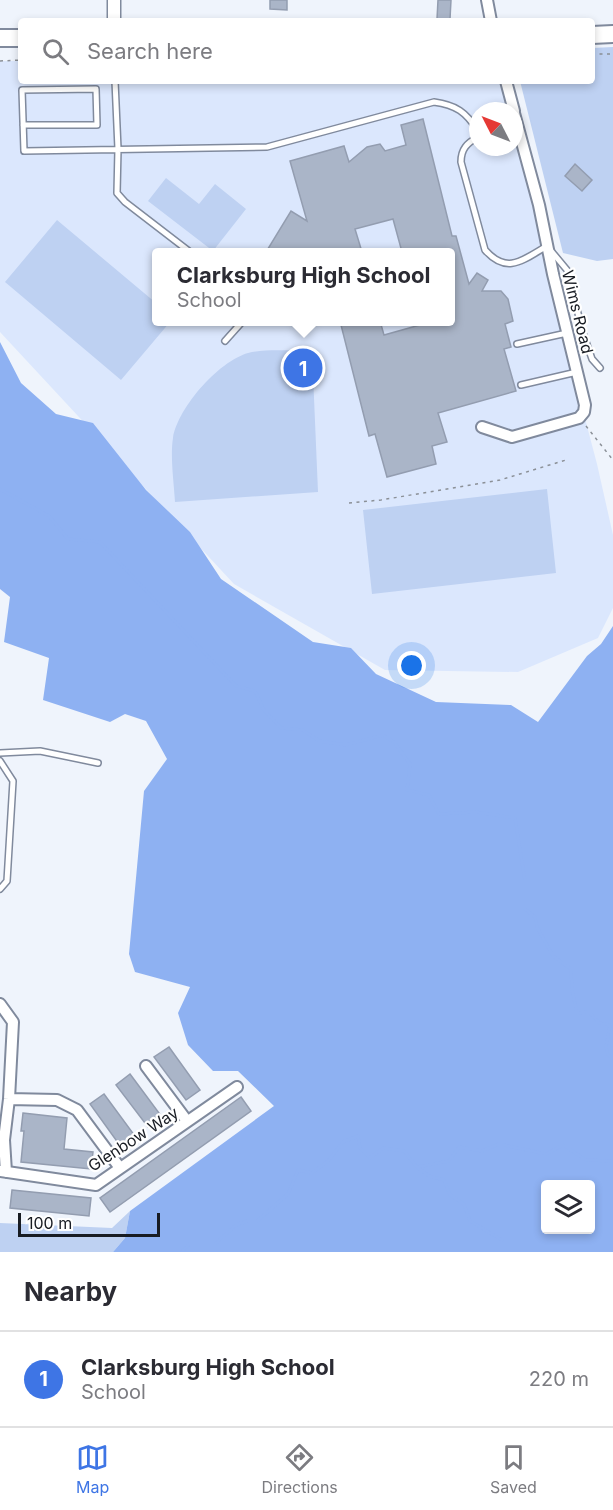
<!DOCTYPE html>
<html lang="en">
<head>
<meta charset="utf-8">
<style>
	:root { --surface:#fff; --page:#f2f2f3; --text:#2b2b33; --muted:#7c7c81; --line:#e1e1e2; --accent:#3e75e5 }
	body { margin:0; font-family:Inter,sans-serif; background:var(--page); color:var(--text) }
	.controls { position:absolute; right:18px; bottom:18px; display:grid; overflow:hidden; border-radius:6px; box-shadow:0 3px 9px #0003 }
	.controls button { width:54px; height:54px; display:grid; place-items:center; padding:0; border:0; border-bottom:2px solid var(--line); background:var(--surface); color:var(--text); font:30px sans-serif }
	.compass { position:absolute; left:469px; top:102px; width:54px; height:54px; border-radius:50%; background:var(--surface); box-shadow:0 3px 9px #0003; rotate:312deg }
	.scale { position:absolute; left:18px; bottom:15px; width:142px; box-sizing:border-box; padding-left:6px; border:3px solid #181c23; border-top:0; font-size:16px; line-height:21px; white-space:nowrap; color:#181c23; -webkit-text-stroke:4px #fff; paint-order:stroke }
	.you { position:absolute; left:412px; top:666px; width:21px; height:21px; margin:-15px; border:4px solid #fff; border-radius:50%; background:#1a73e8; box-shadow:0 0 0 9px #1a73e833 }
	.badge { display:grid; place-items:center; width:39px; height:39px; border-radius:50%; background:var(--accent); color:#fff; font-size:20px; font-weight:700 }
	.pin { position:absolute; translate:-50% -50%; border:3px solid #fff; box-shadow:0 2px 6px #0006 }
	.popup { position:absolute; left:152px; top:248px; width:303px; height:78px; box-sizing:border-box; display:grid; place-content:center; border-radius:6px; background:var(--surface); filter:drop-shadow(0 2px 4px #0005); font-size:20px; white-space:nowrap; color:var(--muted) }
	.popup b { font-size:22px; color:var(--text) }
	.popup::after { content:''; position:absolute; left:50%; top:100%; margin-left:-12px; border:12px solid transparent; border-top-color:var(--surface) }
	.list { margin:0; padding:0; list-style:none }
	h2 { display:flex; justify-content:space-between; align-items:center; height:78px; margin:0; padding:0 24px; font-size:26px }
	h2 small { font-size:20px; font-weight:400; color:var(--muted) }
	.list li { display:grid; grid-template-columns:39px 1fr auto; gap:18px; align-items:center; box-sizing:border-box; height:96px; padding:0 24px; border-top:2px solid var(--line) }
	.list b { display:block; font-size:22px; white-space:nowrap }
	.list p { margin:0; font-size:20px; white-space:nowrap; color:var(--muted) }
	.list em { font-size:20px; font-style:normal; color:var(--muted) }
	.icon { flex:none; width:33px; height:33px; fill:none; stroke:currentColor; stroke-width:2; stroke-linecap:round; stroke-linejoin:round }
	.map { position:relative; flex:none; width:613px; height:1252px; overflow:hidden }
	.search { position:absolute; background:var(--surface); box-shadow:0 3px 9px #0003; left:18px; right:18px; top:18px; height:66px; display:flex; align-items:center; gap:15px; box-sizing:border-box; padding:0 21px; border-radius:6px; color:var(--muted); font-size:22px }
	.sheet { height:174px; background:var(--surface) }
	nav { display:flex; justify-content:space-around; align-items:center; box-sizing:border-box; height:84px; border-top:2px solid var(--line); background:var(--surface); font-size:16px; color:var(--muted) }
	nav a { display:grid; justify-items:center; gap:3px }
	nav .on { color:var(--accent) }
	.map>svg:first-child { display:block }
	.built { fill:#dbe7fd; fill-rule:evenodd }
	.green { fill:#bed1f2 }
	.forest { fill:#8eb1f2; fill-rule:evenodd }
	.lines { fill:none; stroke-linecap:round; stroke-linejoin:round }
	.stream { stroke:#8eb1f2; stroke-width:3 }
	.building { fill:#aab5c8; stroke:#939db0; stroke-width:1.5 }
	.service-casing { stroke:#808a9d; stroke-width:8 }
	.minor-casing { stroke:#808a9d; stroke-width:14 }
	.tertiary-casing { stroke:#808a9d; stroke-width:15 }
	.primary-casing { stroke:#808a9d; stroke-width:20 }
	.path { stroke:#8b9097; stroke-width:1.5; stroke-dasharray:3 4.5; stroke-linecap:butt }
	.service { stroke:#fff; stroke-width:5 }
	.minor { stroke:#fff; stroke-width:10 }
	.tertiary { stroke:#fff; stroke-width:12 }
	.primary { stroke:#fff; stroke-width:16 }
	.labels { text-anchor:middle; stroke-width:4.5; stroke-linejoin:round; paint-order:stroke }
	.street-label { font-size:16px; fill:#181c23; stroke:#fff }
</style>
</head>
<body>
<div class="map">
<svg width="613" height="1252" viewBox="0 0 613 1252">
	<rect width="100%" height="100%" fill="#eff4fc"/>
	<path class="built" d="M 0,61 L 21,61 L 21,81 L 501,81 L 508,111 L 478,111 L 478,147 L 514,147 L 514,133 L 537,217 L 547,275 L 597,464 L 613,535 L 613,608 L 598,638 L 518,672 L 385,670 L 234,584 L 0,332 ZM 156,252 L 450,252 L 450,322 L 156,322 Z"/>
	<path class="green" d="M 613,47 L 613,259 L 597,261 L 563,253 L 520,81 L 592,81 L 592,48 Z
		M 166,178 L 199,204 L 215,184 L 246,209 L 213,251 L 148,201 Z
		M 57,220 L 156,303 L 156,322 L 170,322 L 121,380 L 5,282 Z
		M 312,351 L 318,492 L 175,502 C 174,483 170,457 173,438 C 178,407 221,358 252,352 C 271,349 293,351 312,351 Z
		M 547,489 L 556,573 L 372,594 L 363,510 Z
		M 130,1211 L 125,1238 L 113,1252 L 0,1252 L 0,1223 L 112,1228 Z"/>
	<path class="forest" d="M 0,342 L 21,383 L 56,414 L 93,423 L 146,490 L 190,532 L 221,579 L 313,642 L 351,648 L 376,674 L 436,702 L 511,705 L 538,722 L 587,656 L 601,644 L 613,626 L 613,1252 L 113,1252 L 125,1238 L 130,1211 L 274,1106 L 238,1071 L 213,1071 L 188,1045 L 178,1013 L 190,987 L 135,972 L 129,954 L 144,791 L 167,759 L 146,721 L 125,714 L 110,722 L 43,700 L 49,658 L 4,642 L 10,597 L 0,589 ZM 546,1184 L 590,1184 L 590,1230 L 546,1230 Z"/>
	<g class="lines">
		<path class="stream" d="M 0,489 L 49,516 L 68,539 L 100,542 L 236,686 L 255,691 L 264,710 L 281,728 L 303,730 L 319,741 L 346,745 L 383,735 L 394,742 L 410,764 L 407,790 L 429,795 L 439,814 L 476,812 L 515,818 L 525,881 L 525,909 L 535,917 L 537,927 L 553,956 L 571,969 L 572,990 L 577,1013 L 589,1012 L 599,1023 L 610,1025 L 606,1047 L 608,1055 L 613,1058
			M 417,1167 L 449,1161 L 459,1147 L 482,1151 L 499,1144 L 546,1154 L 563,1145 L 586,1160 L 613,1161
			M 182,1252 L 189,1244 L 215,1244 L 236,1225 L 247,1221 L 257,1221 L 288,1194 L 298,1170 L 312,1173 L 328,1161 L 343,1142 L 358,1136 L 360,1148 L 370,1158 L 383,1148 L 404,1151 L 417,1167 L 429,1176 L 444,1180 L 450,1195 L 464,1204 L 470,1221 L 502,1240"/>
	</g>
	<path class="building" d="M 270,0 L 287,0 L 287,10 L 270,9 Z
		M 438,0 L 451,0 L 450,19 L 437,19 Z
		M 423,119 L 452,236 L 456,236 L 469,284 L 477,273 L 488,280 L 482,291 L 501,291 L 508,299 L 513,321 L 505,324 L 511,347 L 504,349 L 516,391 L 438,413 L 447,442 L 432,446 L 436,464 L 387,477 L 375,434 L 369,436 L 340,321 L 380,321 L 384,335 L 434,321 L 450,321 L 450,252 L 402,252 L 393,219 L 355,229 L 362,252 L 266,252 L 291,211 L 307,221 L 290,161 L 344,146 L 349,162 L 367,147 L 380,144 L 385,151 L 406,145 L 401,125 Z
		M 575,164 L 592,180 L 582,191 L 565,176 Z
		M 169,1047 L 200,1090 L 186,1100 L 154,1057 Z
		M 130,1074 L 162,1117 L 148,1127 L 116,1085 Z
		M 104,1094 L 135,1136 L 121,1147 L 90,1104 Z
		M 241,1097 L 251,1111 L 110,1212 L 100,1198 Z
		M 23,1113 L 67,1118 L 64,1149 L 93,1152 L 91,1169 L 21,1162 L 24,1131 L 21,1131 Z
		M 12,1190 L 91,1198 L 89,1216 L 10,1208 Z"/>
	<g class="lines">
		<g class="service-casing">
			<path id="service" d="M 115,81 L 118,149 L 117,193 L 125,202 L 190,252
				M 23,125 L 97,125 L 96,89 L 22,90 L 24,151 L 267,147 L 434,102 C 456,105 466,112 478,131
				M 478,137 C 467,143 461,149 461,162 L 485,250 C 507,275 523,260 547,246 L 567,270 L 583,333 L 592,359 L 600,368
				M 225,341 L 242,322
				M 517,344 L 567,333
				M 521,385 L 577,372
				M 0,753 L 40,751 L 98,763
				M 0,761 L 13,781 L 7,881 L 0,889"/>
		</g>
		<g class="minor-casing">
			<path id="minor" d="M 487,0 L 491,21
				M 506,81 L 514,111
				M 482,427 L 512,437 L 579,418 L 584,412 L 585,405 L 553,274 L 539,205 L 514,113
				M 0,1004 L 13,1022 L 9,1099 L 4,1140
				M 146,1066 L 187,1121
				M 9,1099 L 57,1100 L 77,1110 L 120,1168
				M 0,1144 L 4,1140 L 6,1172
				M 0,1171 L 96,1185 L 237,1087"/>
		</g>
		<g class="tertiary-casing">
			<path id="tertiary" d="M 114,21 L 114,0"/>
		</g>
		<g class="primary-casing">
			<path id="primary" d="M 592,35 L 613,34
				M 0,38 L 21,38"/>
		</g>
		<path class="path" d="M 592,54 L 613,54
			M 0,61 L 21,60
			M 586,426 L 613,460
			M 349,503 L 381,500 L 500,480 L 566,460"/>
		<use href="#service" class="service"/>
		<use href="#minor" class="minor"/>
		<use href="#tertiary" class="tertiary"/>
		<use href="#primary" class="primary"/>
	</g>
	<g class="labels">
		<g class="street-label">
			<text transform="translate(578 312) rotate(76)" y="6">Wims Road</text>
			<text transform="translate(133 1139) rotate(-33)" y="6">Glenbow Way</text>
		</g>
	</g>
</svg>
<div class="controls">
<button><svg class="icon" aria-label="layers" viewBox="0 0 24 24"><path d="M12 4l9 5-9 5-9-5zM3 14l9 5 9-5"/></svg></button>
</div>
<svg class="compass" viewBox="-18 -18 36 36"><path d="M0-13l5 13h-10z" fill="#e53935"/><path d="M0 13l5-13h-10z" fill="#7c7c81"/></svg>
<div class="scale">100 m</div>
<div class="you"></div>
<div class="pin badge" style="left:303px;top:368px">1</div>
<div class="popup"><b>Clarksburg High School</b>School</div>
<div class="search"><svg class="icon" aria-label="search" viewBox="0 0 24 24"><circle cx="10" cy="10" r="6"/><path d="M15 15l6 6"/></svg>Search here</div>
</div>
<section class="sheet">
<h2>Nearby<small></small></h2>
<ul class="list">
<li><span class="badge">1</span><div><b>Clarksburg High School</b><p>School</p></div><em>220 m</em></li>
</ul>
</section>
<nav>
<a class="on"><svg class="icon" aria-label="map" viewBox="0 0 24 24"><path d="M3 6l6-2 6 2 6-2v14l-6 2-6-2-6 2zM9 4v14M15 6v14"/></svg>Map</a>
<a><svg class="icon" aria-label="directions" viewBox="0 0 24 24"><path d="M12 3l9 9-9 9-9-9zM9 14v-3h6M13 9l2 2-2 2"/></svg>Directions</a>
<a><svg class="icon" aria-label="saved" viewBox="0 0 24 24"><path d="M7 4h10v16l-5-4-5 4z"/></svg>Saved</a>
</nav>
</body>
</html>
